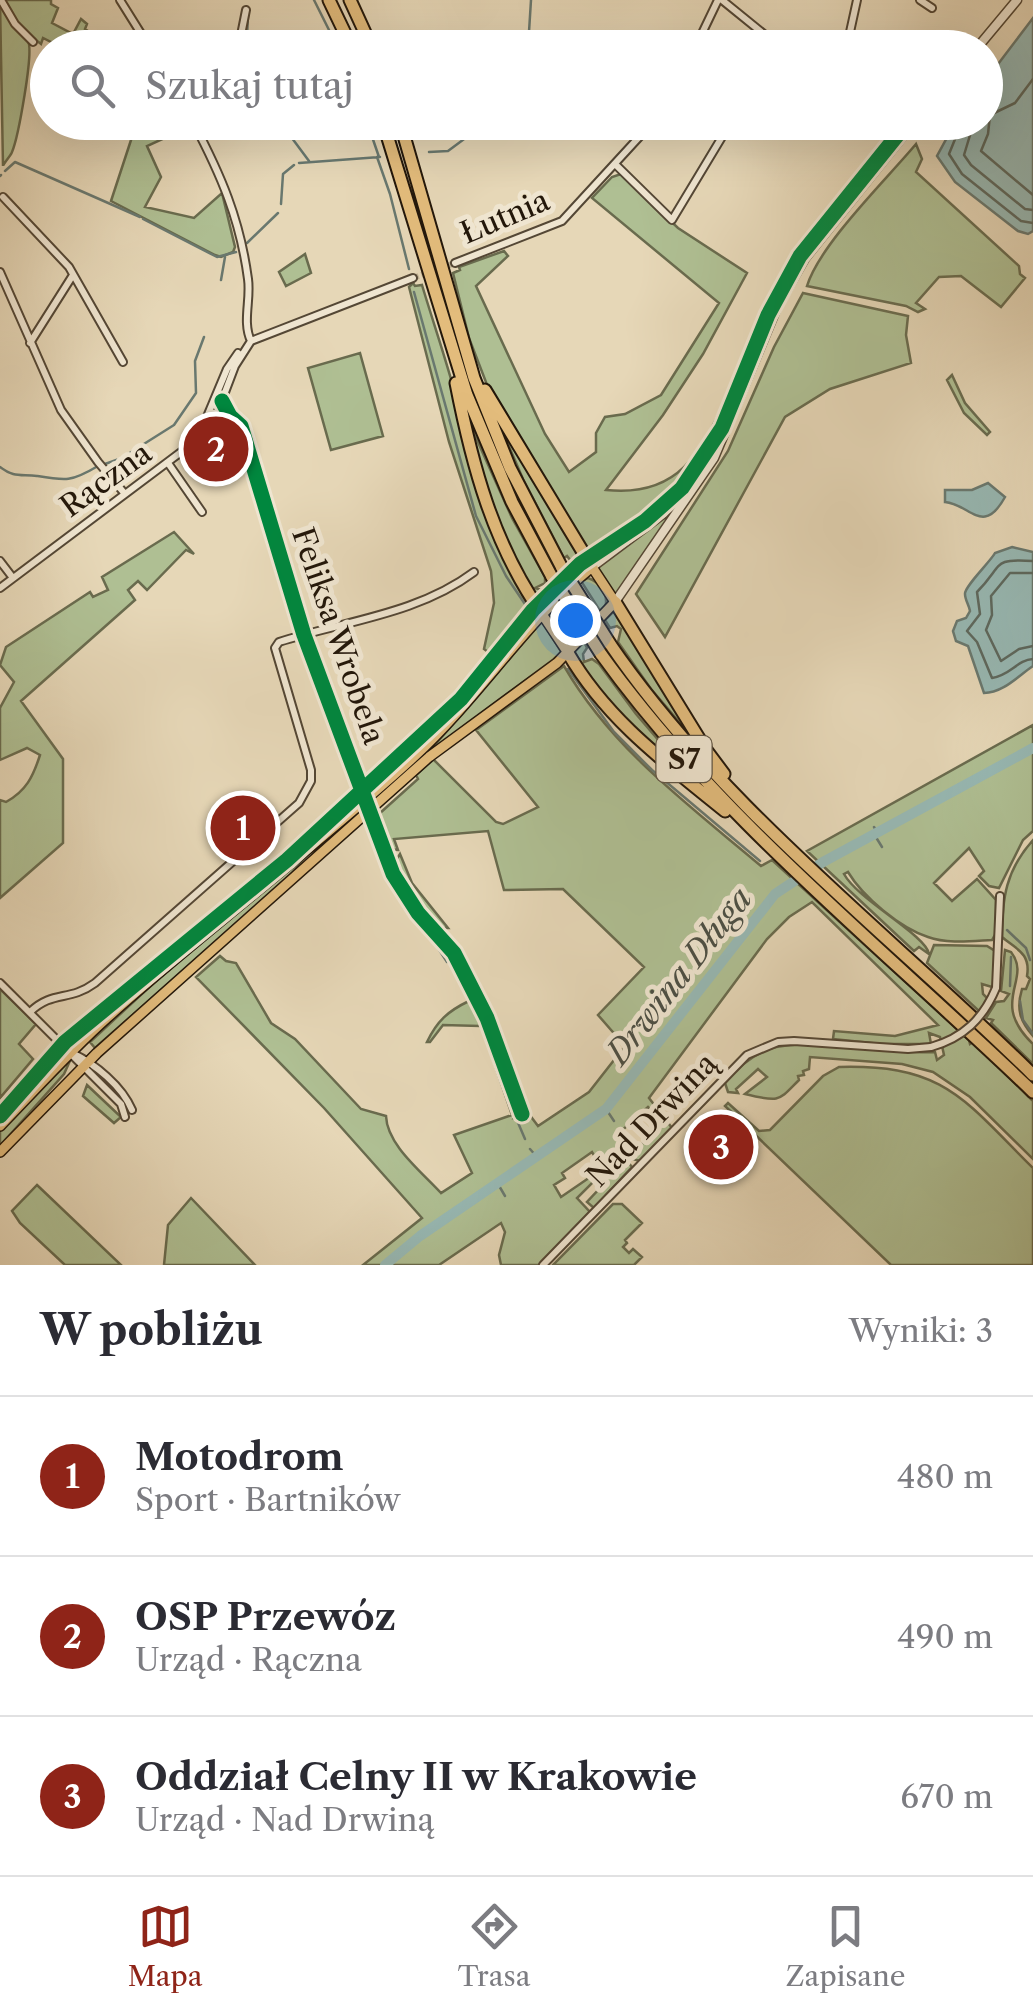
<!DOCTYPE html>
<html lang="pl">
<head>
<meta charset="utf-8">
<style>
	:root { --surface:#fff; --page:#f2f2f3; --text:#2b2b33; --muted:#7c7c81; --line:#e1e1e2; --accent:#8f2418 }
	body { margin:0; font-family:"Libre Caslon Text",serif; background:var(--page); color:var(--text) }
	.you { position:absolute; left:575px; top:620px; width:35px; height:35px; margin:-25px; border:8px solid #fff; border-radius:50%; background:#1a73e8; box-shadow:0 0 0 15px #1a73e833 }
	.badge { display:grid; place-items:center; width:65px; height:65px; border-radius:50%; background:var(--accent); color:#fff; font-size:32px; font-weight:700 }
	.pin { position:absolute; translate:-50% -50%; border:5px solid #fff; box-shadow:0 2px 10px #0006 }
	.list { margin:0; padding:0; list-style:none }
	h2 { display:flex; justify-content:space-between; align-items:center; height:130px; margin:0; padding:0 40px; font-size:42px }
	h2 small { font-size:32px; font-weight:400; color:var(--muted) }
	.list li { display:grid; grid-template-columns:65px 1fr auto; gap:30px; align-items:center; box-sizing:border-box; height:160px; padding:0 40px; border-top:2px solid var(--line) }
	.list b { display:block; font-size:38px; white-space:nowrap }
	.list p { margin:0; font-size:32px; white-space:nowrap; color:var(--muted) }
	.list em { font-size:32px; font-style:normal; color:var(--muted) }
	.icon { flex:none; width:55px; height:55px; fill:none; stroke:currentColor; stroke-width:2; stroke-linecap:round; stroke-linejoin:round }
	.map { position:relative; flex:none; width:1033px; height:1265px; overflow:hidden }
	.search { position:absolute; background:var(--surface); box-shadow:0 10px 40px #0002; left:30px; right:30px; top:30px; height:110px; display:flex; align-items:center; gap:25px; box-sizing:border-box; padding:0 35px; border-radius:55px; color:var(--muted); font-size:38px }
	.sheet { height:610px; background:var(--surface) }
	nav { display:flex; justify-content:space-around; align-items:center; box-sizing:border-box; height:140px; border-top:2px solid var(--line); background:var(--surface); font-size:28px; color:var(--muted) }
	nav a { display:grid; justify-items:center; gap:5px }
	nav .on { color:var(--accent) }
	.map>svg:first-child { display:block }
	.green { fill:#afbf93; stroke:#696b4e; stroke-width:2.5 }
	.water { fill:#97b8b3; stroke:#69786f; stroke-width:2.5 }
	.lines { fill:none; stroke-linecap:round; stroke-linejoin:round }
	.shore { stroke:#5d685e; stroke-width:2.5 }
	.stream { stroke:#69786f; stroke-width:2.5 }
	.river { stroke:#97b8b3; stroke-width:10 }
	.minor-tunnel { stroke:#bfb194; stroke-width:6; stroke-dasharray:6 3; stroke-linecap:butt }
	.minor-casing { stroke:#544735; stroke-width:10 }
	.tertiary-casing { stroke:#544735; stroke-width:11 }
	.primary-casing { stroke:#23170a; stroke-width:12 }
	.motorway-casing { stroke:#23170a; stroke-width:15 }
	.minor { stroke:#efe5d0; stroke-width:6 }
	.tertiary { stroke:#efe5d0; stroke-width:8 }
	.primary { stroke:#e3bc7c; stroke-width:9 }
	.motorway { stroke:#e3bc7c; stroke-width:11 }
	.minor-bridge-casing { stroke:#544735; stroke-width:10; stroke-linecap:butt }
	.motorway-bridge-casing { stroke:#23170a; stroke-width:15; stroke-linecap:butt }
	.minor-bridge { stroke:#efe5d0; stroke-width:6 }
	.motorway-bridge { stroke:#e3bc7c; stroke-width:11 }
	.cycleway-casing { stroke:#efe5d0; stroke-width:21 }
	.cycleway { stroke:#00873e; stroke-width:15 }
	.labels { text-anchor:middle; stroke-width:10; stroke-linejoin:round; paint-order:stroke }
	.shield { fill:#efe5d0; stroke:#605545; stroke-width:2.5 }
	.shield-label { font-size:28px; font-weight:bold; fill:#23170a }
	.street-label { font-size:30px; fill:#23170a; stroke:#efe5d0 }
	.water-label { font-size:32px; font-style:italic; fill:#4c4f45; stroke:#efe5d0 }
</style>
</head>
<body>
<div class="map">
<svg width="1033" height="1265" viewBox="0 0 1033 1265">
	<rect width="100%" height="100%" fill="#e6d7b7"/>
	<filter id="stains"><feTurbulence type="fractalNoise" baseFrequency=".002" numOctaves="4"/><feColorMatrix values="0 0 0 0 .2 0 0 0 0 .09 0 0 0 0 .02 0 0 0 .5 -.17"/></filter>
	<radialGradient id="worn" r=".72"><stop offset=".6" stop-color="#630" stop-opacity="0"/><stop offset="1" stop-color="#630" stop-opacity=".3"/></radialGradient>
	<path class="green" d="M 3,0 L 51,0 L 51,4 L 58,8 L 52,23 L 73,34 L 81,19 L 87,24 L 85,29 L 104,42 L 100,47 L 61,47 L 43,38 L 41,44 L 19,27 Z
		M 0,1 C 8,20 20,26 28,41 C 34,52 18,138 12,152 C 12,154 3,164 3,166 Z
		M 105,123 L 149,123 L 169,136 L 147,146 L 161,177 L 145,207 L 194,218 L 222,193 L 235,247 L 233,252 L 221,257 L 215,255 L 111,201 L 132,137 Z
		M 916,144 L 922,159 L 916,172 L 1019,266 L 1020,274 L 1025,278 L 1001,307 L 961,276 L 939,277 L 916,303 L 925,309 L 918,312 L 906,306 L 807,286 C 820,244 886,180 916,144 Z
		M 621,174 L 678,228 L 747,273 L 703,354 L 663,415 L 606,490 C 682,498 702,449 730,390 L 735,392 C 716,465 659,510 601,552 L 589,556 L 489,390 L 469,338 L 453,273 L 460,270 L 459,267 L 504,251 L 508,256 L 476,286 L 545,434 L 569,472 L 596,452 L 596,433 L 605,417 L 625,414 L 661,395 L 719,303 L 592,198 L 612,177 Z
		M 305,254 L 311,273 L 286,286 L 279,272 Z
		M 413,283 L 415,286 L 422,285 C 433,322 446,359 456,397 C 476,481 487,534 533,609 L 495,657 L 484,649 L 494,603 L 491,571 L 449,442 L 409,287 Z
		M 803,293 L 908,316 L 906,335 L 911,363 L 830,389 L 785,417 L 665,637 L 636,594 L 728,451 L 774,347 Z
		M 360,353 L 383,436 L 331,450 L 308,368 Z
		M 952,375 L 965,403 L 990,432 L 987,435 L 964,413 L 947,380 Z
		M 468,420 L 512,518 L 545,577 L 545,583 L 535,588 L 551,592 L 539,603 L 499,531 Z
		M 498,421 L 584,559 L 573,570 L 577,557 L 571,561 L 567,556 L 564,558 L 523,479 Z
		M 675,509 L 616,596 L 598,571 L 599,566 Z
		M 174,532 L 194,554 L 186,550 L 147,590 L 138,581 L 128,590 L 135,600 L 21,701 L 63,759 L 63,843 L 0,898 L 0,800 L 6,802 C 26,791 33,777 40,755 L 27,748 L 0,760 L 0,708 L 14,682 L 0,665 L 6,647 L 90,592 L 93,597 L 108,590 L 102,577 Z
		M 588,578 C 604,583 611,601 602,614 L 581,581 Z
		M 558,602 L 580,637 L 572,643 L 564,642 L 548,617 Z
		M 614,611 L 699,745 L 651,689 L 618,642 L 621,629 L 617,626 L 610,628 L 605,620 Z
		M 542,621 L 562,653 L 427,754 Z
		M 584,642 L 587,648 L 583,654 L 584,662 L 592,659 L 599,664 L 636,714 L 697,785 L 614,712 L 572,654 Z
		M 564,666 C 612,749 689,805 761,866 L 772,860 L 969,1040 L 970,1044 L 973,1042 L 1033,1101 L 1033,1159 L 970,1097 L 933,1072 L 902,1064 L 810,1057 L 809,1069 L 803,1071 L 804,1075 L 798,1076 L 799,1080 C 779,1100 781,1103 745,1094 L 767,1077 L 758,1069 L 736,1089 L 738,1093 L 728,1092 L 725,1083 C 736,1069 751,1056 769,1049 C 805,1036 891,1055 935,1052 L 937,1060 L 944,1055 L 940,1037 L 929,1033 L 931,1044 L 881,1044 L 833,1039 L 834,1031 L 895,1036 L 938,1025 L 812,902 L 789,917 L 767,939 L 649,1098 L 672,1128 L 640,1161 L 633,1159 L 632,1149 L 637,1149 L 664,1122 L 648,1107 L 618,1134 L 619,1136 L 624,1133 L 629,1138 L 625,1147 L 603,1161 L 601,1158 L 597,1160 L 592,1152 L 562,1173 L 565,1178 L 554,1185 L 561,1197 L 618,1158 L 625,1159 L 632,1167 L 594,1208 L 587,1202 L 600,1188 L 594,1181 L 577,1198 L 590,1212 L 539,1265 L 501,1265 L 499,1255 L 505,1232 L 501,1223 L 439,1265 L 363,1265 L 422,1218 L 324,1108 L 196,977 L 220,956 L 226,961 L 236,963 L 271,1023 L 295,1039 L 361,1109 L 386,1116 C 387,1145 422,1172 441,1193 L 472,1173 L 454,1135 L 512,1115 L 488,1045 L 494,1043 L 518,1112 L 514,1118 L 528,1117 L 520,1102 L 538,1126 L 589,1092 L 625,1046 L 598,1015 L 644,967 L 563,889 L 504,890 L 488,831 L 394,839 L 398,850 C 381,850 377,827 379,814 L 418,779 L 416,775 L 433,759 L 496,822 L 503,824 L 538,807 L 476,730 Z
		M 1033,725 L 1033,831 L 1023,840 L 999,888 L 989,886 L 979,876 L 984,871 L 969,848 L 934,883 L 952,901 L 977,879 L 996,900 L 996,933 L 992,940 C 972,941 947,944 928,937 C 900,928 863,897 848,872 L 844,874 C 858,900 926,935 929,954 L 919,947 L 914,951 L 807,851 Z
		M 1033,840 L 1033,1036 C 1020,1021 1016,1009 1022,989 L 1026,989 L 1030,979 L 1027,976 C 1031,953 1016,949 1002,937 C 1002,898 1006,870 1033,840 Z
		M 400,854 L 412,883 L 448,928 L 436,928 L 411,899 L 393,865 Z
		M 307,855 L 287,879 L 95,1048 L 90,1042 L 157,980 Z
		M 934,945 L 987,946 L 995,951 L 994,983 L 992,987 L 982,984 L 983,994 L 988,999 L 980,1012 L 927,963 Z
		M 1005,950 L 1011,952 C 1033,980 988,1001 1033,1044 L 1033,1064 L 991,1023 L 993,1020 L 986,1018 L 996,1002 L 1004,1001 L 1009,994 L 1001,991 Z
		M 0,989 L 36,1024 L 19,1044 L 33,1059 L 0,1098 Z
		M 469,1001 L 476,1003 L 483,1019 L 480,1026 L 443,1025 L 430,1042 L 427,1042 C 437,1021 448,1011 469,1001 Z
		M 69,1063 L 64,1074 L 0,1146 L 0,1130 L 60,1067 Z
		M 839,1067 C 945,1064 964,1100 1033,1168 L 1033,1265 L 891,1265 L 725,1106 L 728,1103 L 759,1131 L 770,1130 L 823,1076 Z
		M 87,1085 L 121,1117 L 114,1123 L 83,1096 Z
		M 37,1185 L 121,1265 L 65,1265 L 20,1223 L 12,1211 Z
		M 191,1198 L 255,1265 L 164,1265 L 168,1225 Z
		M 613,1204 L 622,1204 L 642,1223 L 625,1240 L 627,1243 L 623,1247 L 629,1253 L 633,1249 L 642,1257 L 634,1265 L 553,1265 Z"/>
	<path class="water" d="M 1033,18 L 1033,231 L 1028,234 L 1018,231 L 955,182 L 937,156 L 955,123 L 986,122 L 986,80 Z
		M 988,483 L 1005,497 C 983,537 970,504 945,502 L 945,490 L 972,490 Z
		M 1012,547 L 1033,552 L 1033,666 C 1018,676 1003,693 984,693 L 968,646 L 956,641 L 953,631 L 957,621 L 966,618 L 970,611 C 969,605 965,600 965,594 C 964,587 990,562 995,553 Z"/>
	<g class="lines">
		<path class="shore" d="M 1033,79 L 1015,103 L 990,115 L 988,134 L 981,151 L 1033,195
			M 962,122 L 949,154 L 962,174 L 1021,221 L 1033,223
			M 974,122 L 964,155 L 971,165 L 1025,209 L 1033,210
			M 1033,561 C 991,558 1004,565 977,592 L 980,614 L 967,631 L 977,642 L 992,678 C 1011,675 1017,660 1033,659
			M 1033,573 L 1010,573 L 991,596 L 992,615 L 986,630 L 1001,661 L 1019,649 L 1033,646"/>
		<path class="stream" d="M 314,0 L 338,48
			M 247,36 L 248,16
			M 246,48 L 246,45
			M 528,48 L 531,0
			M 280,122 L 309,161
			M 367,122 L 379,157
			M 429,152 L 448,151 L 487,122
			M 377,157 L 390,194 L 409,269
			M 299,163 L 380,157
			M 5,171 L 15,162 L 140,217
			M 0,176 L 1,175
			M 281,204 L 283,174 L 294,165
			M 143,219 L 217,257 L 236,252
			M 247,243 L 278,213
			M 221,280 L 225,257
			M 414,292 L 476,516 L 506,576 L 529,610
			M 128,454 L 174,425 L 196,393 L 195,361 L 204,337
			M 105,464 L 122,458
			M 0,467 C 14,478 21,474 37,476 C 66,481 71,482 98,466
			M 568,669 L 614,732 L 652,770 L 760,861
			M 874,827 L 877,832
			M 874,834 L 882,847
			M 409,915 L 416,922
			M 421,928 L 433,941
			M 1007,930 L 1026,948 L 1030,960
			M 436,945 L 447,962
			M 453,970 L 468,991
			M 1010,986 L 1011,957
			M 1020,1001 L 1023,1020 L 1033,1034
			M 472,1003 L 480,1020
			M 490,1043 L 515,1113
			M 606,1109 L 614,1121
			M 516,1118 L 525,1139
			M 530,1149 L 537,1157
			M 498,1184 L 505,1196"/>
		<path class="river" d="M 385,1265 L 420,1236 L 606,1109 L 775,894 L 823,862 L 1033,748"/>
		<path class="minor-tunnel" d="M 413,278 L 455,263"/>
		<g class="minor-casing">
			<path id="minor" d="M 1,0 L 15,24 L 33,42
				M 120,0 L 150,48
				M 722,0 L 781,48
				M 920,0 L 932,8
				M 225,48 L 240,40 L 246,10
				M 695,48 L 718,0
				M 838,48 L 850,32 L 857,0
				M 193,122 C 221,175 240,219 248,279 C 251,300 242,322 251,341
				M 616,165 L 672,220 L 731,122
				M 3,197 L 69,267 L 123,362
				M 455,263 L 562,221 L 653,122
				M 0,272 L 61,410 L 98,462 L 125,494
				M 251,341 L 413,278
				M 30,343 L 73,275
				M 222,401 L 230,416 L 241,426 L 304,635 L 393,874 L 418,913 L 454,953 L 487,1018 L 522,1114
				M 214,413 L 224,425 L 243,435
				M 201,431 L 227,369 L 238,353
				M 168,463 L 202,512
				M 0,561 L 13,578
				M 0,588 L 205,434 L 216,416 L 235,366 L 251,341
				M 0,983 L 121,1104 L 125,1117
				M 996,988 L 1000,896
				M 30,1012 C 53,990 69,1002 95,983 L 299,803 L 311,781 L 311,770 L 275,648 L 279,642 C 345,621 418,614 474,572
				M 72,1053 C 95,1064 122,1086 132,1110
				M 543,1265 L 747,1055 L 778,1042 L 794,1041 L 908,1049 L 931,1047"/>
		</g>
		<g class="tertiary-casing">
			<path id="tertiary" d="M 977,48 L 1017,0
				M 592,567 L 664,513 L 709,459
				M 615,602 L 714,458 L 778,305 L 805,258 L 914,122"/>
		</g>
		<g class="primary-casing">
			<path id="primary" d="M 542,614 L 568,653
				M 0,1126 C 35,1090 69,1052 107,1018 C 207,928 316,847 415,756 C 479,697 525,622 592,567 L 615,602 L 557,663 L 429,757 L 97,1053 L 0,1152"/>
		</g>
		<g class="motorway-casing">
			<path id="motorway" d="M 329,0 L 352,48
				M 350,0 L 372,48
				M 383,122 L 467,395 L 512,502 L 552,577
				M 400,122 L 474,378 L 510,468 L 562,568
				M 456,383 C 472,465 493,544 542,614
				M 485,390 L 592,567
				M 615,602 L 706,750 L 724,774
				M 610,644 C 723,809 891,935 1033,1075
				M 568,653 C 607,720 666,763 725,811
				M 601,654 C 720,820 887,951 1033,1092"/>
		</g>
		<use href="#minor" class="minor"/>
		<use href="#tertiary" class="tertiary"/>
		<use href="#primary" class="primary"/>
		<use href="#motorway" class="motorway"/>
		<g class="minor-bridge-casing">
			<path id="minor-bridge" d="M 931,1047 C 963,1038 983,1019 996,988"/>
		</g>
		<g class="motorway-bridge-casing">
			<path id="motorway-bridge" d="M 562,568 L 610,644
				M 552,577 L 601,654"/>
		</g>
		<use href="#minor-bridge" class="minor-bridge"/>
		<use href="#motorway-bridge" class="motorway-bridge"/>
		<g class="cycleway-casing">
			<path id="cycleway" d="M 222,401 L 230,416 L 241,426 L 304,635 L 393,874 L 418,913 L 454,953 L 487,1018 L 522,1114
				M 0,1116 L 65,1042 L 287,860 L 461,699 L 533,610 L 580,564 L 645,521 L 682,488 L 722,428 L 768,315 L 800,256 L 908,122"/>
		</g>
		<use href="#cycleway" class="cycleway"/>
	</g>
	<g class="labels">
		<rect class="shield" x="656.5" y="736" width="55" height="46" rx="8"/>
		<g class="shield-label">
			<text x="684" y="769">S7</text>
		</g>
		<g class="street-label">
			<text transform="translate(505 217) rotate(-23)" y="10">Łutnia</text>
			<text transform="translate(106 480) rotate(-36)" y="10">Rączna</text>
			<text transform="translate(338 636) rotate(71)" y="10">Feliksa Wrobela</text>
			<text transform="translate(652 1120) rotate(-46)" y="10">Nad Drwiną</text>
		</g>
		<g class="water-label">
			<text transform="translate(679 976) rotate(-52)" y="11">Drwina Długa</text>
		</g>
	</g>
	<rect width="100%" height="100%" filter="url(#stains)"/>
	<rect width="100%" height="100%" fill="url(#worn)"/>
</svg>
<div class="you"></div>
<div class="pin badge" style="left:243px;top:828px">1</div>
<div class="pin badge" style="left:216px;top:449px">2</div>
<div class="pin badge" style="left:721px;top:1147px">3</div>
<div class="search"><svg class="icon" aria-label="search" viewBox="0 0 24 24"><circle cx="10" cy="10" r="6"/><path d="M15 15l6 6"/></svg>Szukaj tutaj</div>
</div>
<section class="sheet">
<h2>W pobliżu<small>Wyniki: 3</small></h2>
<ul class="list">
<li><span class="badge">1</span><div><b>Motodrom</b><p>Sport · Bartników</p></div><em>480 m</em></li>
<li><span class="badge">2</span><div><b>OSP Przewóz</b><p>Urząd · Rączna</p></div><em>490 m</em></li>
<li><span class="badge">3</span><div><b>Oddział Celny II w Krakowie</b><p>Urząd · Nad Drwiną</p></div><em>670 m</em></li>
</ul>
</section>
<nav>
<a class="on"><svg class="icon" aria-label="map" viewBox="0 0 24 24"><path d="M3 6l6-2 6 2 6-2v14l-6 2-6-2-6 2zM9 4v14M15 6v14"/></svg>Mapa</a>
<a><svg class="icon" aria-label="directions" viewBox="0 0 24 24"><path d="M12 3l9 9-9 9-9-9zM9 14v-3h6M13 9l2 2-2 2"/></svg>Trasa</a>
<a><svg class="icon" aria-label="saved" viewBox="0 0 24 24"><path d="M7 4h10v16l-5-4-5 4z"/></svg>Zapisane</a>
</nav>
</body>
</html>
